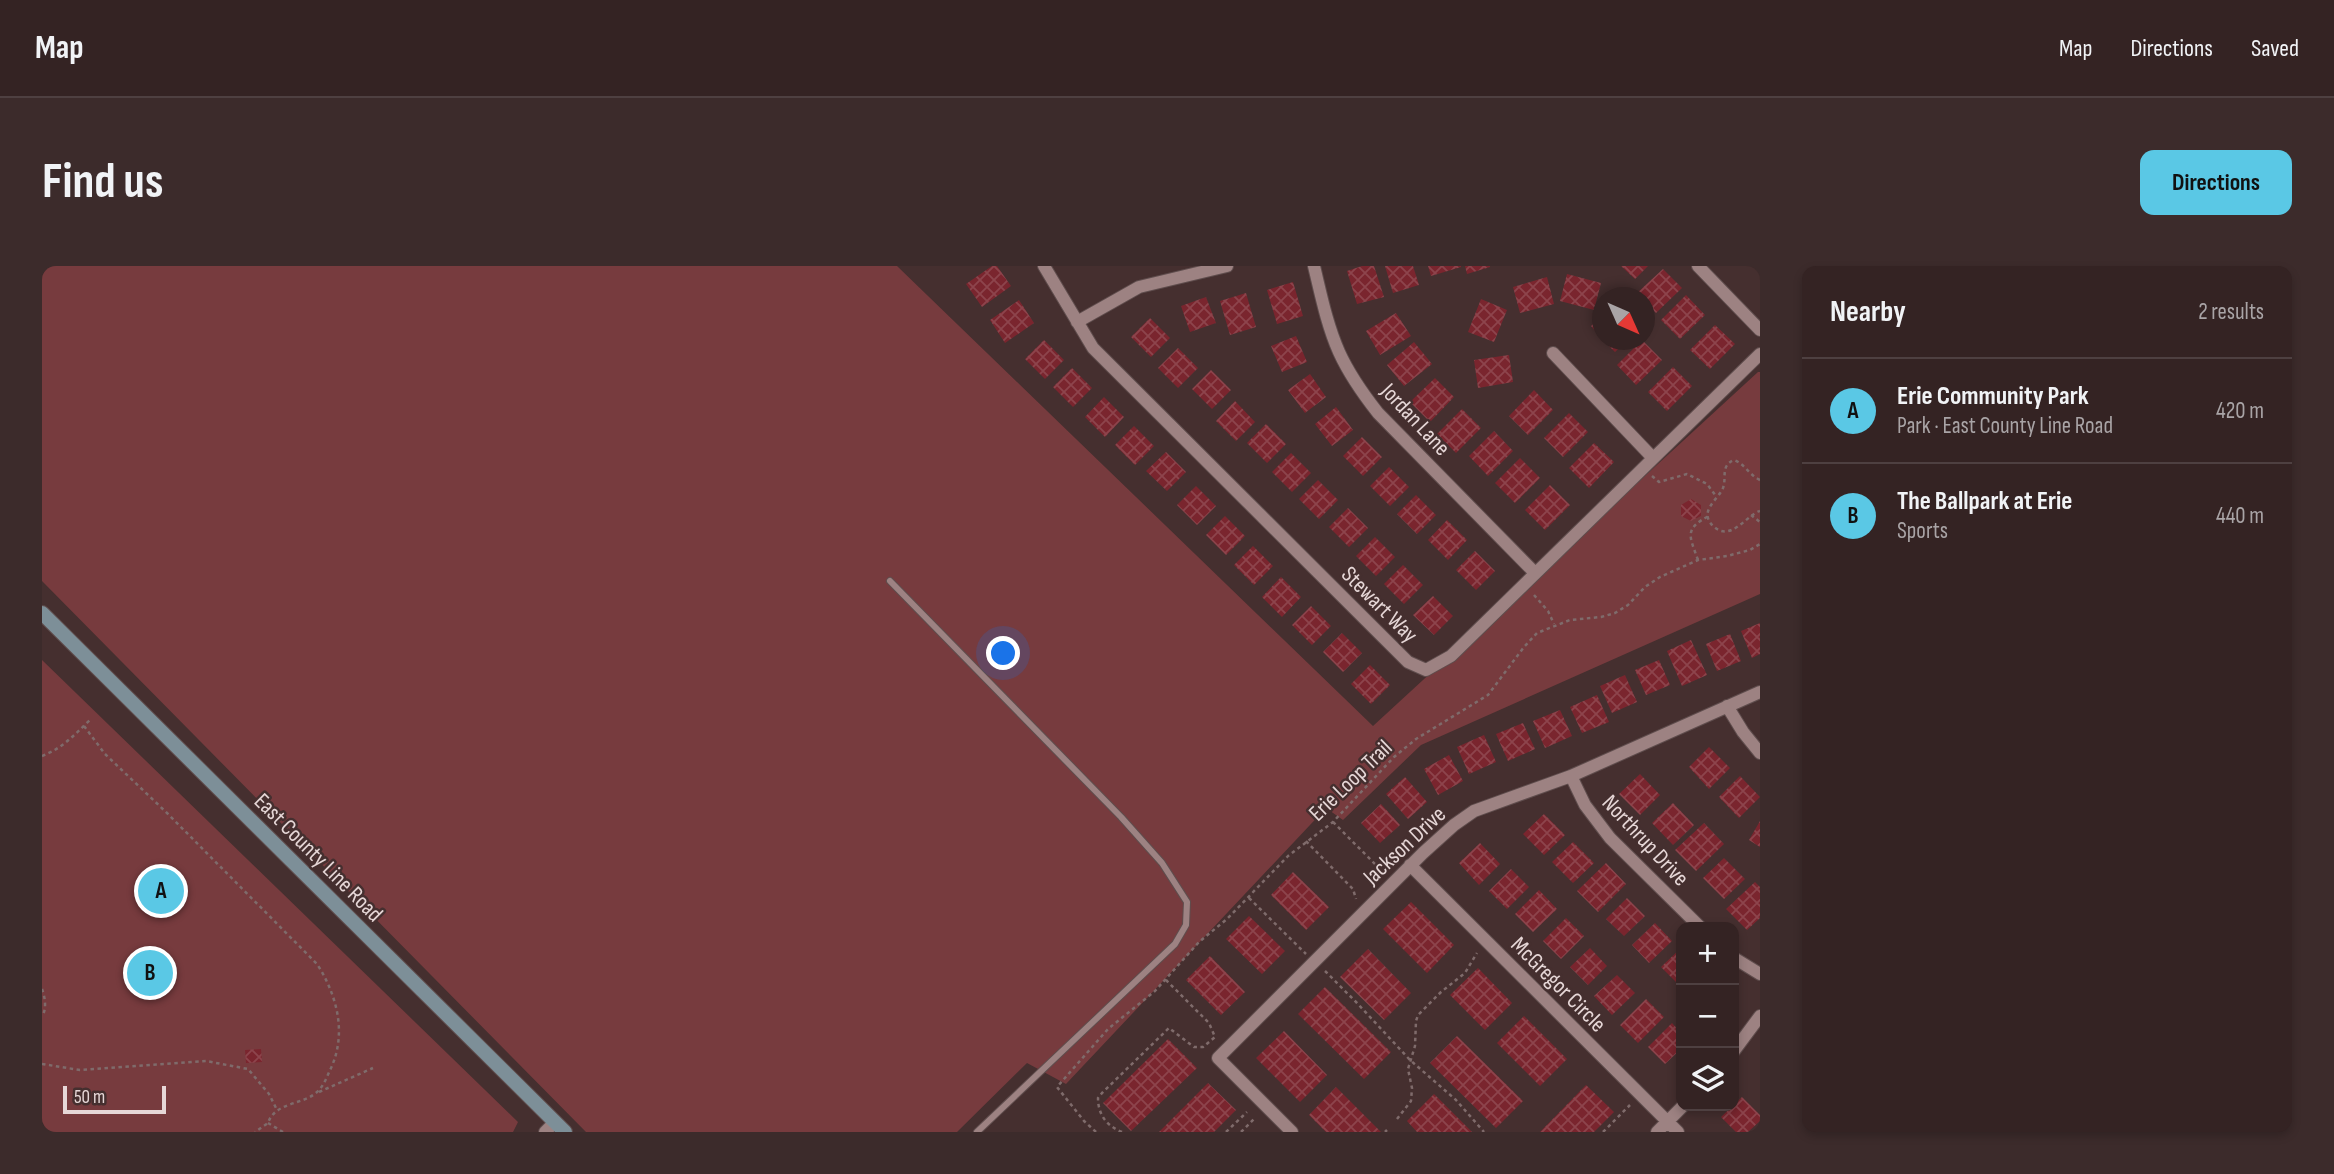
<!DOCTYPE html>
<html lang="en">
<head>
<meta charset="utf-8">
<style>
	:root { --surface:#342323; --page:#3c2b2b; --text:#f1f3f6; --muted:#a9a4a6; --line:#4e4041; --accent:#5ac8e5 }
	body { margin:0; font-family:"Sofia Sans Condensed",sans-serif; background:var(--page); color:var(--text) }
	.controls { position:absolute; right:21px; bottom:21px; display:grid; overflow:hidden; border-radius:14px; box-shadow:0 4px 10px #0003 }
	.controls button { width:63px; height:63px; display:grid; place-items:center; padding:0; border:0; border-bottom:2px solid var(--line); background:var(--surface); color:var(--text); font:35px sans-serif }
	.compass { position:absolute; left:1550px; top:21px; width:63px; height:63px; border-radius:50%; background:var(--surface); box-shadow:0 4px 10px #0003; rotate:135deg }
	.scale { position:absolute; left:21px; bottom:18px; width:103px; box-sizing:border-box; padding-left:7px; border:4px solid #e6d7d7; border-top:0; font-size:19px; line-height:24px; white-space:nowrap; color:#e6d7d7; -webkit-text-stroke:5px #452f2f; paint-order:stroke }
	.you { position:absolute; left:962px; top:388px; width:24px; height:24px; margin:-18px; border:5px solid #fff; border-radius:50%; background:#1a73e8; box-shadow:0 0 0 10px #1a73e833 }
	.badge { display:grid; place-items:center; width:46px; height:46px; border-radius:50%; background:var(--accent); color:#111; font-size:23px; font-weight:700 }
	.pin { position:absolute; translate:-50% -50%; border:4px solid #fff; box-shadow:0 2px 7px #0006 }
	.list { margin:0; padding:0; list-style:none }
	h2 { display:flex; justify-content:space-between; align-items:center; height:91px; margin:0; padding:0 28px; font-size:30px }
	h2 small { font-size:23px; font-weight:400; color:var(--muted) }
	.list li { display:grid; grid-template-columns:46px 1fr auto; gap:21px; align-items:center; box-sizing:border-box; height:105px; padding:0 28px; border-top:2px solid var(--line) }
	.list b { display:block; font-size:26px; white-space:nowrap }
	.list p { margin:0; font-size:23px; white-space:nowrap; color:var(--muted) }
	.list em { font-size:23px; font-style:normal; color:var(--muted) }
	.icon { flex:none; width:38px; height:38px; fill:none; stroke:currentColor; stroke-width:2; stroke-linecap:round; stroke-linejoin:round }
	.map { position:relative; flex:none; width:1718px; height:866px; overflow:hidden; border-radius:14px }
	header { display:flex; align-items:center; gap:42px; box-sizing:border-box; height:98px; padding:0 35px; background:var(--surface); border-bottom:2px solid var(--line) }
	header strong { font-size:33px }
	nav { display:flex; gap:38px; margin-inline-start:auto; font-size:24px }
	.intro { display:flex; align-items:center; justify-content:space-between; box-sizing:border-box; height:168px; padding:0 42px }
	h1 { margin:0; font-size:49px }
	.button { padding:18px 32px; border-radius:14px; background:var(--accent); color:#111; font-size:24px; font-weight:700 }
	main { display:flex; gap:42px; padding:0 42px }
	aside { flex:1; background:var(--surface); border-radius:14px; box-shadow:0 4px 10px #0003 }
	.map>svg:first-child { display:block }
	.green { fill:#773b3e }
	.building { fill:url(#building-cross-hatch) }
	.lines { fill:none; stroke-linecap:round; stroke-linejoin:round }
	.lane-casing { stroke:#5f4d4d; stroke-width:8 }
	.street-casing { stroke:#5f4d4d; stroke-width:14 }
	.secondary-casing { stroke:#5f4d4d; stroke-width:16 }
	.path { stroke:#7f6b6b; stroke-width:2.5; stroke-dasharray:3.5 3.5; stroke-linecap:butt }
	.lane { stroke:#9d8282; stroke-width:6 }
	.street { stroke:#9d8282; stroke-width:12 }
	.secondary { stroke:#7d8f98; stroke-width:14 }
	.labels { text-anchor:middle; stroke-width:5; stroke-linejoin:round; paint-order:stroke }
	.street-label { font-size:23px; fill:#e6d7d7; stroke:#452f2f }
</style>
</head>
<body>
<header>
<strong>Map</strong>
<nav><a>Map</a><a>Directions</a><a>Saved</a></nav>
</header>
<div class="intro"><h1>Find us</h1><a class="button">Directions</a></div>
<main>
<div class="map">
<svg width="1718" height="866" viewBox="0 0 1718 866">
	<defs>
		<pattern id="building-cross-hatch" width="8" height="8" patternUnits="userSpaceOnUse" patternTransform="scale(1.75)"><rect width="8" height="8" fill="#7a252e"/><path d="M0 0l8 8M0 8l8-8" fill="none" stroke="#8d444c"/></pattern>
	</defs>
	<rect width="100%" height="100%" fill="#452f2f"/>
	<path class="green" d="M 0,0 L 855,0 L 1331,460 L 1716,106 L 1718,106 L 1718,328 L 1379,479 L 1301,554 L 1284,542 L 1024,818 L 985,797 L 915,866 L 544,866 L 0,315 Z
		M 0,394 L 476,856 L 471,866 L 0,866 Z"/>
	<path class="building" d="M 950,0 L 955,0 L 969,20 L 940,41 L 924,18 Z
		M 1320,0 L 1332,0 L 1342,31 L 1315,38 L 1305,5 Z
		M 1343,0 L 1371,0 L 1377,19 L 1351,27 Z
		M 1386,0 L 1419,0 L 1419,1 L 1389,10 Z
		M 1423,0 L 1448,0 L 1448,1 L 1425,8 Z
		M 1579,0 L 1606,0 L 1593,13 Z
		M 1621,3 L 1640,22 L 1614,47 L 1602,35 L 1602,32 L 1595,27 Z
		M 1525,8 L 1559,17 L 1552,44 L 1518,35 Z
		M 1505,11 L 1512,38 L 1478,47 L 1471,21 Z
		M 1251,16 L 1261,50 L 1235,58 L 1225,24 Z
		M 1204,27 L 1214,61 L 1188,69 L 1178,35 Z
		M 1644,29 L 1663,49 L 1638,73 L 1619,54 Z
		M 1164,31 L 1174,57 L 1148,66 L 1139,40 Z
		M 1439,33 L 1465,44 L 1452,76 L 1426,66 Z
		M 977,34 L 992,57 L 963,77 L 948,54 Z
		M 1354,47 L 1369,70 L 1338,89 L 1324,65 Z
		M 1560,49 L 1560,73 L 1549,60 Z
		M 1108,52 L 1128,72 L 1109,91 L 1089,71 Z
		M 1673,59 L 1693,78 L 1668,103 L 1648,84 Z
		M 1254,70 L 1265,96 L 1240,106 L 1229,80 Z
		M 1002,74 L 1022,94 L 1003,113 L 983,93 Z
		M 1561,74 L 1586,74 L 1573,86 Z
		M 1600,74 L 1620,94 L 1594,119 L 1575,99 Z
		M 1372,76 L 1390,98 L 1362,120 L 1345,99 Z
		M 1136,82 L 1156,102 L 1136,122 L 1116,102 Z
		M 1467,89 L 1471,116 L 1436,122 L 1432,94 Z
		M 1631,101 L 1650,120 L 1625,145 L 1606,126 Z
		M 1030,102 L 1050,122 L 1031,141 L 1011,121 Z
		M 1169,104 L 1189,124 L 1170,143 L 1150,123 Z
		M 1268,108 L 1284,131 L 1263,147 L 1246,124 Z
		M 1393,112 L 1412,131 L 1388,156 L 1368,136 Z
		M 1492,124 L 1511,144 L 1486,169 L 1467,150 Z
		M 1062,131 L 1082,151 L 1063,171 L 1043,151 Z
		M 1193,135 L 1213,156 L 1194,175 L 1174,155 Z
		M 1294,141 L 1311,164 L 1290,180 L 1273,158 Z
		M 1420,143 L 1439,162 L 1414,187 L 1395,168 Z
		M 1527,147 L 1546,166 L 1521,191 L 1502,172 Z
		M 1224,158 L 1244,178 L 1225,197 L 1205,177 Z
		M 1092,160 L 1112,180 L 1093,199 L 1073,179 Z
		M 1452,165 L 1471,185 L 1446,210 L 1427,190 Z
		M 1320,171 L 1340,191 L 1321,210 L 1301,190 Z
		M 1552,177 L 1572,196 L 1547,222 L 1527,202 Z
		M 1124,186 L 1144,206 L 1125,225 L 1104,205 Z
		M 1249,187 L 1269,207 L 1250,226 L 1230,206 Z
		M 1478,192 L 1498,212 L 1473,237 L 1453,217 Z
		M 1347,201 L 1367,221 L 1348,240 L 1328,220 Z
		M 1276,214 L 1296,234 L 1277,253 L 1257,233 Z
		M 1508,219 L 1528,239 L 1503,264 L 1483,244 Z
		M 1154,220 L 1174,240 L 1155,259 L 1135,239 Z
		M 1374,229 L 1394,249 L 1375,268 L 1355,248 Z
		M 1649,233 L 1659,239 L 1659,250 L 1649,255 L 1639,250 L 1639,239 Z
		M 1306,242 L 1326,262 L 1307,281 L 1287,261 Z
		M 1183,250 L 1203,270 L 1184,289 L 1164,269 Z
		M 1405,254 L 1425,274 L 1406,294 L 1386,274 Z
		M 1333,271 L 1353,291 L 1334,310 L 1314,290 Z
		M 1211,280 L 1231,300 L 1212,319 L 1192,299 Z
		M 1433,285 L 1453,305 L 1434,324 L 1414,304 Z
		M 1361,299 L 1381,319 L 1362,338 L 1342,318 Z
		M 1239,311 L 1259,331 L 1240,351 L 1220,331 Z
		M 1391,330 L 1411,350 L 1392,369 L 1371,349 Z
		M 1269,340 L 1289,360 L 1270,379 L 1250,359 Z
		M 1718,357 L 1718,388 L 1710,392 L 1699,365 Z
		M 1300,367 L 1320,387 L 1301,406 L 1281,386 Z
		M 1688,368 L 1699,395 L 1675,405 L 1664,378 Z
		M 1649,374 L 1665,409 L 1640,420 L 1625,385 Z
		M 1617,394 L 1628,419 L 1604,429 L 1593,404 Z
		M 1328,399 L 1348,419 L 1329,438 L 1309,418 Z
		M 1583,409 L 1595,436 L 1570,447 L 1558,420 Z
		M 1555,429 L 1567,456 L 1540,467 L 1528,441 Z
		M 1518,444 L 1530,470 L 1503,482 L 1491,455 Z
		M 1481,457 L 1493,483 L 1466,495 L 1454,468 Z
		M 1442,469 L 1454,496 L 1427,508 L 1415,481 Z
		M 1667,481 L 1688,502 L 1667,523 L 1647,501 Z
		M 1407,489 L 1421,515 L 1396,529 L 1382,503 Z
		M 1598,508 L 1618,529 L 1598,549 L 1577,528 Z
		M 1698,510 L 1718,531 L 1697,552 L 1677,531 Z
		M 1363,511 L 1385,536 L 1366,553 L 1344,528 Z
		M 1631,537 L 1652,559 L 1631,579 L 1610,557 Z
		M 1339,538 L 1358,559 L 1338,577 L 1319,557 Z
		M 1502,548 L 1523,569 L 1502,589 L 1481,568 Z
		M 1718,555 L 1718,581 L 1707,574 Z
		M 1662,557 L 1682,578 L 1654,605 L 1633,584 Z
		M 1531,576 L 1552,597 L 1531,617 L 1510,596 Z
		M 1438,577 L 1458,598 L 1437,619 L 1417,597 Z
		M 1682,592 L 1703,613 L 1682,633 L 1661,612 Z
		M 1564,597 L 1584,618 L 1556,646 L 1535,625 Z
		M 1469,603 L 1487,621 L 1465,643 L 1447,625 Z
		M 1251,606 L 1287,641 L 1264,664 L 1229,629 Z
		M 1713,616 L 1718,621 L 1718,652 L 1705,664 L 1684,643 Z
		M 1497,624 L 1515,643 L 1491,666 L 1473,648 Z
		M 1585,632 L 1603,650 L 1582,670 L 1564,653 Z
		M 1369,636 L 1412,679 L 1385,707 L 1341,663 Z
		M 1207,650 L 1243,685 L 1220,708 L 1184,673 Z
		M 1524,652 L 1542,670 L 1519,693 L 1501,675 Z
		M 1613,657 L 1630,675 L 1607,697 L 1590,679 Z
		M 1548,682 L 1565,700 L 1546,719 L 1528,701 Z
		M 1639,682 L 1639,717 L 1637,719 L 1619,701 Z
		M 1326,683 L 1369,727 L 1342,754 L 1298,711 Z
		M 1168,690 L 1203,726 L 1179,749 L 1144,714 Z
		M 1436,702 L 1470,737 L 1443,764 L 1408,729 Z
		M 1575,709 L 1593,727 L 1570,749 L 1552,730 Z
		M 1283,721 L 1349,786 L 1322,813 L 1256,748 Z
		M 1604,733 L 1622,751 L 1596,777 L 1578,759 Z
		M 1482,750 L 1525,793 L 1498,820 L 1455,777 Z
		M 1630,757 L 1639,767 L 1639,783 L 1623,798 L 1606,781 Z
		M 1242,765 L 1285,809 L 1258,836 L 1214,792 Z
		M 1415,770 L 1481,835 L 1454,862 L 1388,797 Z
		M 1126,773 L 1155,802 L 1089,865 L 1061,837 Z
		M 219,783 L 220,796 L 204,797 L 203,784 Z
		M 1166,817 L 1194,844 L 1172,866 L 1117,866 Z
		M 1544,819 L 1572,846 L 1552,866 L 1498,866 Z
		M 1294,821 L 1339,866 L 1284,866 L 1267,849 Z
		M 1392,828 L 1430,866 L 1375,866 L 1365,855 Z
		M 1700,831 L 1718,849 L 1718,855 L 1706,866 L 1694,866 L 1679,851 Z"/>
	<g class="lines">
		<g class="lane-casing">
			<path id="lane" d="M 848,315 L 1079,551 L 1120,597 L 1145,636 L 1144,659 L 1133,678 L 935,866"/>
		</g>
		<g class="street-casing">
			<path id="street" d="M 1002,0 L 1051,82 L 1366,396 L 1384,404 L 1409,390 L 1718,88
				M 1272,0 C 1279,29 1285,59 1297,86 C 1307,108 1321,128 1336,147 L 1492,306
				M 1656,0 L 1718,64
				M 1035,56 L 1097,21 L 1185,0
				M 1511,87 L 1611,192
				M 1685,440 L 1701,466 L 1718,487
				M 1529,510 L 1543,539 L 1568,572 L 1658,661
				M 1368,599 L 1636,866
				M 1692,692 L 1718,708
				M 1692,785 L 1718,750
				M 503,866 L 513,856
				M 1250,866 L 1176,792 L 1381,587 L 1412,559 L 1432,545 L 1529,510 L 1718,426
				M 1615,866 L 1641,840"/>
		</g>
		<g class="secondary-casing">
			<path id="secondary" d="M 0,347 L 523,866"/>
		</g>
		<path class="path" d="M 1610,210 L 1617,216 L 1645,208 L 1665,218 L 1674,230
			M 1718,214 C 1707,209 1703,198 1692,194 C 1678,200 1685,211 1681,222 C 1676,234 1656,245 1671,260 C 1689,277 1704,249 1718,245
			M 1709,249 L 1718,256
			M 1656,294 C 1648,271 1641,263 1667,250
			M 1492,329 L 1506,345 L 1512,358
			M 42,460 L 63,488 L 125,547 L 275,698 C 295,729 305,767 289,802 C 285,810 282,820 275,826 C 261,839 233,836 226,857 L 213,866
			M 0,490 C 21,482 32,469 48,454
			M 1291,556 L 1341,606
			M 1264,575 L 1311,623 L 1314,633
			M 1207,632 L 1264,688
			M 1283,705 L 1315,737 L 1368,794 L 1414,834 L 1442,866
			M 0,723 C 3,731 5,743 0,750
			M 0,798 L 38,804 L 164,795 L 206,803 L 227,828 L 235,844
			M 277,826 L 331,802
			M 1355,853 L 1369,835 L 1370,822 L 1366,803 L 1373,780 L 1374,755 L 1376,749 L 1399,726 L 1423,707 L 1435,687
			M 226,857 L 241,866
			M 1054,866 L 1042,855 L 1015,821 L 1066,763 L 1113,725 L 1157,676 L 1185,653 L 1246,590 L 1291,556 L 1352,491 L 1374,473 L 1446,429 L 1482,381 L 1495,367 L 1528,354 L 1559,351 L 1573,347 L 1586,339 L 1603,321 L 1618,311 L 1656,294 L 1685,290 L 1708,284 L 1718,278
			M 1080,866 C 1065,860 1056,849 1056,832 L 1060,827 L 1127,762 L 1152,781 L 1161,781 L 1173,771 L 1167,757 L 1124,714
			M 1184,866 L 1205,846
			M 1199,866 L 1212,853
			M 1343,866 L 1345,864
			M 1561,866 L 1588,839"/>
		<use href="#lane" class="lane"/>
		<use href="#street" class="street"/>
		<use href="#secondary" class="secondary"/>
	</g>
	<g class="labels">
		<g class="street-label">
			<text transform="translate(1374 153) rotate(47)" y="8">Jordan Lane</text>
			<text transform="translate(1338 338) rotate(45)" y="8">Stewart Way</text>
			<text transform="translate(1308 514) rotate(-44)" y="8">Erie Loop Trail</text>
			<text transform="translate(1604 574) rotate(47)" y="8">Northrup Drive</text>
			<text transform="translate(1362 579) rotate(-43)" y="8">Jackson Drive</text>
			<text transform="translate(277 591) rotate(45)" y="8">East County Line Road</text>
			<text transform="translate(1517 718) rotate(45)" y="8">McGregor Circle</text>
		</g>
	</g>
</svg>
<div class="controls">
<button>+</button>
<button>−</button>
<button><svg class="icon" aria-label="layers" viewBox="0 0 24 24"><path d="M12 4l9 5-9 5-9-5zM3 14l9 5 9-5"/></svg></button>
</div>
<svg class="compass" viewBox="-18 -18 36 36"><path d="M0-13l5 13h-10z" fill="#e53935"/><path d="M0 13l5-13h-10z" fill="#a9a4a6"/></svg>
<div class="scale">50 m</div>
<div class="you"></div>
<div class="pin badge" style="left:119px;top:625px">A</div>
<div class="pin badge" style="left:108px;top:707px">B</div>
</div>
<aside>
<h2>Nearby<small>2 results</small></h2>
<ul class="list">
<li><span class="badge">A</span><div><b>Erie Community Park</b><p>Park · East County Line Road</p></div><em>420 m</em></li>
<li><span class="badge">B</span><div><b>The Ballpark at Erie</b><p>Sports</p></div><em>440 m</em></li>
</ul>
</aside>
</main>
</body>
</html>
